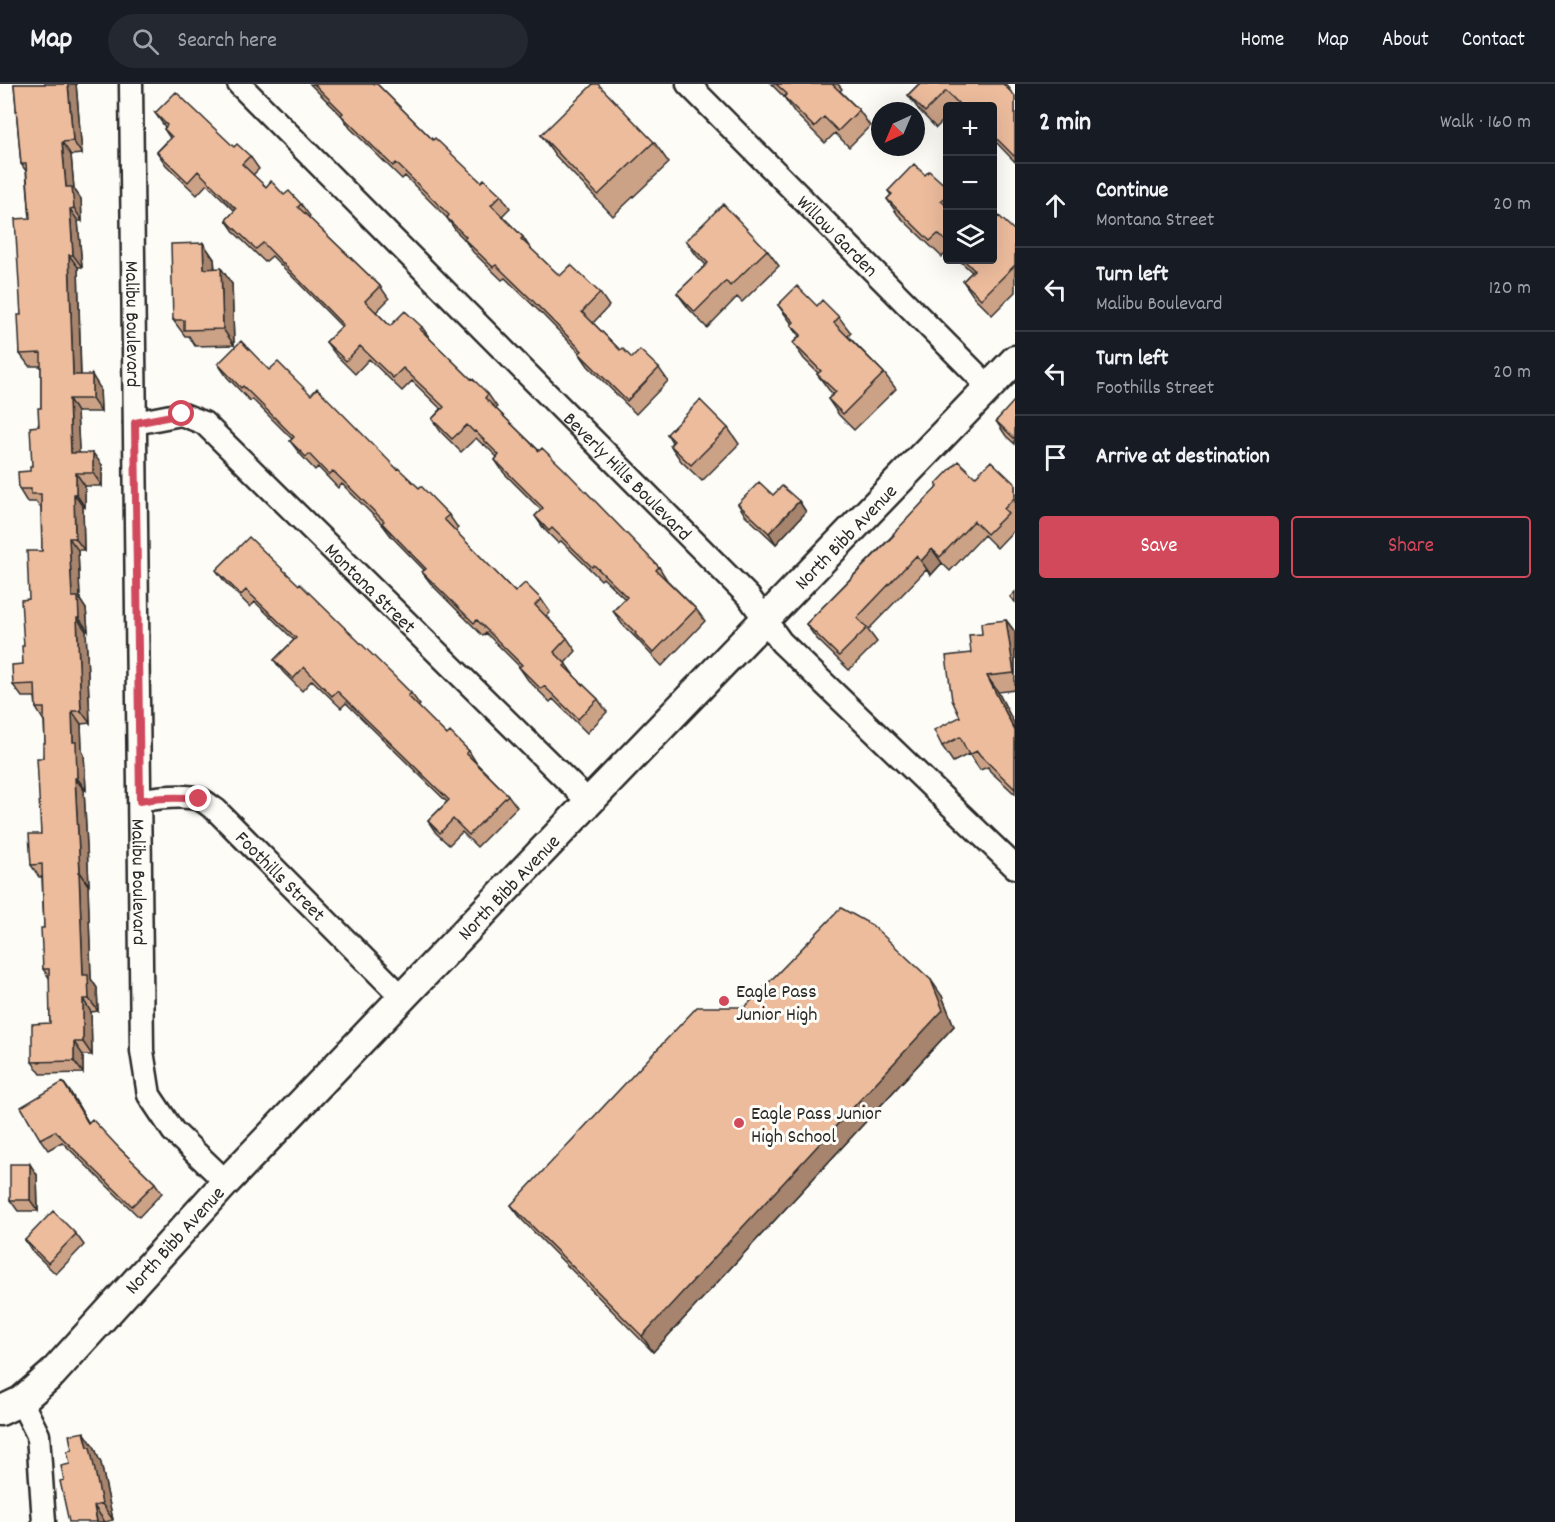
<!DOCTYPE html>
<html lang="en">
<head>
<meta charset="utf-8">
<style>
	:root { --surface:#171b24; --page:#242831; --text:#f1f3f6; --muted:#9ea1a6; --line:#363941; --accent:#d1495b }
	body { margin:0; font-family:Dekko,sans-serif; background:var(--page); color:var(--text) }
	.controls { position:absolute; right:18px; top:18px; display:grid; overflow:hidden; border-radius:6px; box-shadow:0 6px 24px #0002 }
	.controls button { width:54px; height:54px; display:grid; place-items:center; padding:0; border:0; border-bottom:2px solid var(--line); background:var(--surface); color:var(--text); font:30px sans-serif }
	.compass { position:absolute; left:871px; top:18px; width:54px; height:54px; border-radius:50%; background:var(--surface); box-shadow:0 6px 24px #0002; rotate:224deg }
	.stop { position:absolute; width:18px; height:18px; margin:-14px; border:4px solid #d1495b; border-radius:50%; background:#fff }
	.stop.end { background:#d1495b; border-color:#fff; box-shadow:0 2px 6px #0008 }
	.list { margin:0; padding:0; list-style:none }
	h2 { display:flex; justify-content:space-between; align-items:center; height:78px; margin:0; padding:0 24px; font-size:26px }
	h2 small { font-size:20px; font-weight:400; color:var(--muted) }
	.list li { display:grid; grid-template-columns:39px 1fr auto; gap:18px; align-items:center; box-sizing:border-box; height:84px; padding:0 24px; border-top:2px solid var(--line) }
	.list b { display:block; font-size:22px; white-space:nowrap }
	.list p { margin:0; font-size:20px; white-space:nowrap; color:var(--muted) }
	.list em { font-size:20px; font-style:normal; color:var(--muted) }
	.actions { display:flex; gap:12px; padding:18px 24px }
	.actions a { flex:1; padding:14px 0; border:2px solid var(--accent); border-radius:6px; text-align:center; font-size:21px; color:var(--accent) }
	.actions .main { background:var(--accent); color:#fff }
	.icon { flex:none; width:33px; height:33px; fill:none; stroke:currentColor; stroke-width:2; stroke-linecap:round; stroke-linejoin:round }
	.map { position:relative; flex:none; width:1015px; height:1438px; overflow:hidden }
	header { display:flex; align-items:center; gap:36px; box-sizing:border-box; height:84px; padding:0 30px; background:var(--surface); border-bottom:2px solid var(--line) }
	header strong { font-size:28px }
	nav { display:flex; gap:33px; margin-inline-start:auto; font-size:21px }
	.search { width:420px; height:54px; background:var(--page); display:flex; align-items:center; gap:15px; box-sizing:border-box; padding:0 21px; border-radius:33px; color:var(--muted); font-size:22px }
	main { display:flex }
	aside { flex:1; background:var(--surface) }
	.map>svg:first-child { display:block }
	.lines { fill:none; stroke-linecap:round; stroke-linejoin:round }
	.minor-casing { stroke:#2b2b2b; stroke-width:27 }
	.major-casing { stroke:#2b2b2b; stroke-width:33 }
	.minor { stroke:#fdfcf7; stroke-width:22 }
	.major { stroke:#fdfcf7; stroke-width:28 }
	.wall { fill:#cca287; stroke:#2b2b2b; stroke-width:1.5 }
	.shaded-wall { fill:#a6846e; stroke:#2b2b2b; stroke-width:1.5 }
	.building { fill:#edbc9d; stroke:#2b2b2b; stroke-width:1.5 }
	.route { stroke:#d1495b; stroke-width:8 }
	.poi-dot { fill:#d1495b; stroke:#fdfcf7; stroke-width:2 }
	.labels { text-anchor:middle; stroke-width:6; stroke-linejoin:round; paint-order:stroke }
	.street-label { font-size:20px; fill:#2b2b2b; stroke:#fdfcf7 }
	.poi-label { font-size:20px; fill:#2b2b2b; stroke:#fdfcf7; text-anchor:start }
</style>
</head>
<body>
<header>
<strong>Map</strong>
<div class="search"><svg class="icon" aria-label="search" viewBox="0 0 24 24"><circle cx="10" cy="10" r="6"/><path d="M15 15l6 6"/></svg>Search here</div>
<nav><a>Home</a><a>Map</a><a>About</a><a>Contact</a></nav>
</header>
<main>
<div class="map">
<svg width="1015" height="1438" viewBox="0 0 1015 1438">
	<rect width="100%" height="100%" fill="#fdfcf7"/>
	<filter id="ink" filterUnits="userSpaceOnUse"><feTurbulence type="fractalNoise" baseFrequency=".0167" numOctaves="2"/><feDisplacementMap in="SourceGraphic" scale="12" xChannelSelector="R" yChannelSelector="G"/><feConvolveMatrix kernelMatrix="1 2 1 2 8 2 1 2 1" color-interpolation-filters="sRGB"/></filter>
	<g filter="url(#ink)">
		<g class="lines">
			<g class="minor-casing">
				<g id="minor">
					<path id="s1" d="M 131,0 L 142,967 L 149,1011 L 173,1047 L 226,1098"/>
					<path id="s2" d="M 239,0 L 749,513 L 781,558 L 1015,783"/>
					<path id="s3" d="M 688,0 L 989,303"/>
					<path id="s4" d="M 135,339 L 181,330 L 204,339 L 589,718"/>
					<path id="s5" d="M 140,716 C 154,714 185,710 199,715 C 205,717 211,723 216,726 L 402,913"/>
					<path d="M 21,1317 L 38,1351 L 44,1438"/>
				</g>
			</g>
			<g class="major-casing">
				<g id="major">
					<path id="s6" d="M 0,1327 L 21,1317 L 52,1290 L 226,1098 L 589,718 L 1015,276"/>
				</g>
			</g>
			<use href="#minor" class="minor"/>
			<use href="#major" class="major"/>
		</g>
		<path class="wall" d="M 14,0 L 76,0 L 82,70 L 71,71 L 74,105 L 81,115 L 82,137 L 78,137 L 82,183 L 78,183 L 81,291 L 100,304 L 101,328 L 77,328 L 79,369 L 102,381 L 102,402 L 85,402 L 85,423 L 83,423 L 84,466 L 78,466 L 80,516 L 86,525 L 88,547 L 86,547 L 90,639 L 81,640 L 82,667 L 84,671 L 86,706 L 84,706 L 89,801 L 88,801 L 91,895 L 97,904 L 98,927 L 91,928 L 92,971 L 83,971 L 83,989 L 41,990 L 32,978 L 50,939 L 50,895 L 43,885 L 44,844 L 42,793 L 39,793 L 31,781 L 41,750 L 43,674 L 45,659 L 44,637 L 36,624 L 35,613 L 22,613 L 13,601 L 23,580 L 29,515 L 42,467 L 41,423 L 40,423 L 36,418 L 27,418 L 19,405 L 30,387 L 32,382 L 41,324 L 41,282 L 29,282 L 20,270 L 21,231 L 30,134 L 26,87 L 21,80 Z
			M 310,0 L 377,0 L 433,56 L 481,98 L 501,111 L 510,124 L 502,132 L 523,153 L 530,164 L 560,192 L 600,209 L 609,222 L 593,239 L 620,266 L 632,274 L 659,284 L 668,297 L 636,330 L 588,282 L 579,269 L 580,269 L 543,231 L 505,194 L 502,196 L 473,168 L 464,155 L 456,147 L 447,134 L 405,92 L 402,95 L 350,44 L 342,32 Z
			M 771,0 L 838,0 L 842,5 L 840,7 L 859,26 L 870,42 L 849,63 L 835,49 L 825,59 L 795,29 L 784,13 Z
			M 919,0 L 1006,0 L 1010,5 L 1009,6 L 1015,12 L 1015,78 L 993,55 L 993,22 L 948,22 L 948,32 L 936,44 L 919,26 L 908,11 Z
			M 155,29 L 234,63 L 250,72 L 259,85 L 253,91 L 266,103 L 301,120 L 310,132 L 309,134 L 380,202 L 389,215 L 376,228 L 390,242 L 422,243 L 431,256 L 471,295 L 488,310 L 497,323 L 496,325 L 659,483 L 667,496 L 696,525 L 705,537 L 662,582 L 644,563 L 638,556 L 622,540 L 613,527 L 625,515 L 603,494 L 601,496 L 561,457 L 558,459 L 544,445 L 535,432 L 541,426 L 504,389 L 495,376 L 497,373 L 484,360 L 483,361 L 476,354 L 461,368 L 441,348 L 432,335 L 441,325 L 412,297 L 402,307 L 369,275 L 355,290 L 336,271 L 326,258 L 342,243 L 272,172 L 265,178 L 235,149 L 226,136 L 235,127 L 207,100 L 197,111 L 166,81 L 157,68 L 170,54 L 164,45 L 165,43 Z
			M 541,51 L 654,58 L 669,79 L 613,132 L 555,71 Z
			M 925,91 L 948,104 L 948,167 L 942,173 L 898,131 L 887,115 L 891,111 L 888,107 Z
			M 1015,147 L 1015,208 L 992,231 L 974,213 L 963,197 L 972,188 L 959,176 L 993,176 Z
			M 686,157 L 767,166 L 779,182 L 742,218 L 737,213 L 707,244 L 689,225 L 677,209 L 706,181 L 697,172 Z
			M 203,159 L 214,175 L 215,184 L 232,200 L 234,261 L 195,262 L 189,252 L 185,252 L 173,236 Z
			M 778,221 L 817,222 L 839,233 L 851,249 L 848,252 L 884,289 L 896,305 L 854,346 L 839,331 L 828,315 L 833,310 L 829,306 L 817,290 L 818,289 L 804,275 L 793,259 L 799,252 L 791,241 L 792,240 Z
			M 218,280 L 269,286 L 311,311 L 419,404 L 449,431 L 458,444 L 455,447 L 515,508 L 541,515 L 550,528 L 546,532 L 567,554 L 576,567 L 565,579 L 575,593 L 598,615 L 607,628 L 587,649 L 553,615 L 550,618 L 528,596 L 519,583 L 520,583 L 486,549 L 483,552 L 432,501 L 422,488 L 424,486 L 391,452 L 382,440 L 342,400 L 338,404 L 318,383 L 315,386 L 300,370 L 290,357 L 292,355 L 252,315 L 250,317 L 227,293 Z
			M 1015,318 L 1015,360 L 1006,352 L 996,337 Z
			M 728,344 L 739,360 L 702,397 L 681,377 L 670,361 L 672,358 L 667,350 Z
			M 975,393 L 1015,400 L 1015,445 L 997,464 L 984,451 L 950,487 L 942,479 L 931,491 L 926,486 L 868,546 L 877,558 L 849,586 L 816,554 L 806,540 L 893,451 L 937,403 L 936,400 Z
			M 773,411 L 799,417 L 806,428 L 776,460 L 745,431 L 738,420 Z
			M 216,486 L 411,609 L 420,621 L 418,623 L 447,651 L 469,667 L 477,680 L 508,711 L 517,723 L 477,763 L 462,748 L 449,761 L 436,749 L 428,737 L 447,718 L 346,619 L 341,624 L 312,596 L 302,607 L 283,588 L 274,576 L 294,556 L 255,518 L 250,523 L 225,498 Z
			M 1006,536 L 1015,548 L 1015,606 L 998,608 L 1015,641 L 1015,710 L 990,687 L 988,683 L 980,686 L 969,670 L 953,678 L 942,662 L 960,633 L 971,569 L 982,550 Z
			M 942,912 L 954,942 L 653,1268 L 523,1137 L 511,1121 L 745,923 Z
			M 63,998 L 88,1038 L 120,1065 L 155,1099 L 162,1109 L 139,1133 L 62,1058 L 48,1066 L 40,1055 Z
			M 37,1091 L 38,1127 L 18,1127 L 10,1116 Z
			M 76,1150 L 84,1161 L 56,1190 L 32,1167 L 25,1156 Z
			M 95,1364 L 98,1373 L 101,1379 L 113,1436 L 105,1438 L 64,1396 L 70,1380 L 72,1366 Z"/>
		<path class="shaded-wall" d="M 68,0 L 76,0 L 82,70 L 73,57 Z
			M 62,58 L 71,71 L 74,105 L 81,115 L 82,137 L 74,124 L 66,103 Z
			M 70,125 L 78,137 L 82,183 L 73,171 Z
			M 203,159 L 214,175 L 215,201 L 204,185 Z
			M 69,171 L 78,183 L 81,303 L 73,291 Z
			M 221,184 L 232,200 L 234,261 L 223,245 Z
			M 92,291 L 100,304 L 101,328 L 92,315 Z
			M 69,315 L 77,328 L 80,382 L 71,369 Z
			M 93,369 L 102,381 L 102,402 L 93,389 Z
			M 76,389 L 85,402 L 85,423 L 76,410 Z
			M 74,410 L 83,423 L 84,466 L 75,454 Z
			M 799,417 L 806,428 L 776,460 L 769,449 Z
			M 69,454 L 78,466 L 80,516 L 86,525 L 88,547 L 79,534 L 72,513 Z
			M 932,465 L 942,479 L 931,491 L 921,477 Z
			M 77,534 L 86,547 L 90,639 L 81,627 Z
			M 1006,536 L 1015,548 L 1015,591 L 1014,589 Z
			M 987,592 L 998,608 L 1015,641 L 1015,647 Z
			M 72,627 L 81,640 L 82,667 L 84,671 L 86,706 L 77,694 L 73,658 Z
			M 75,694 L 84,706 L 89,801 L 80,788 Z
			M 79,788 L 88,801 L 91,895 L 97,904 L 98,927 L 89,915 L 83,891 Z
			M 931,896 L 942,912 L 954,942 L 653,1268 L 642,1252 Z
			M 83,915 L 91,928 L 92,971 L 83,958 Z
			M 74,958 L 83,971 L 83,989 L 74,977 Z
			M 63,998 L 71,1009 L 95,1050 L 88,1039 Z
			M 30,1080 L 37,1091 L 38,1127 L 30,1116 Z
			M 84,1348 L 95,1364 L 98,1373 L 101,1379 L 113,1436 L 102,1420 Z
			M 94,1422 L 105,1438 L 97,1438 Z"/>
		<path class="building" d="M 14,0 L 68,0 L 73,57 L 62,58 L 66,103 L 72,103 L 74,124 L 70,125 L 73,171 L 69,171 L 73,291 L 92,291 L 92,315 L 69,315 L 71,369 L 93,369 L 93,389 L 76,389 L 76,410 L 74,410 L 75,454 L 69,454 L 72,513 L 78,513 L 79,534 L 77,534 L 81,627 L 72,627 L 73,658 L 76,658 L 77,694 L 75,694 L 80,788 L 79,788 L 83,891 L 88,891 L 89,915 L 83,915 L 83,958 L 74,958 L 74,977 L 32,978 L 32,940 L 50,939 L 49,885 L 43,885 L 41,844 L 44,844 L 42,780 L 31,781 L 29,750 L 41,750 L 37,674 L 43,674 L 43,659 L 45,659 L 44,624 L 36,624 L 35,600 L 13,601 L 12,581 L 23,580 L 22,562 L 24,562 L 21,516 L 29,515 L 27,467 L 42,467 L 41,410 L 31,410 L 31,405 L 19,405 L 18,388 L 30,387 L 30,382 L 32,382 L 30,343 L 39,342 L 38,324 L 41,324 L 41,269 L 20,270 L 18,231 L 21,231 L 15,135 L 30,134 L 26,80 L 21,80 Z
			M 314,0 L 377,0 L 433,56 L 435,54 L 481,98 L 484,95 L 501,111 L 491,121 L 523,153 L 521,155 L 560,192 L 571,181 L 600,209 L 582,228 L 620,266 L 622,264 L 632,274 L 640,266 L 659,284 L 627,317 L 579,269 L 582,267 L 534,218 L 496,181 L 493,183 L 464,155 L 466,153 L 447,134 L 449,131 L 396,79 L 393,82 L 341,31 L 343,29 Z
			M 593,0 L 598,0 L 654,58 L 598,111 L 541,51 Z
			M 776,0 L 832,0 L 859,26 L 838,47 L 824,33 L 814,43 L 784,13 L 787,10 Z
			M 919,0 L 1003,0 L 1015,12 L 1015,71 L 1014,72 L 993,51 L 993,22 L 961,22 L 946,7 L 925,28 L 908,11 Z
			M 176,8 L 234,63 L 237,60 L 250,72 L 242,80 L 266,103 L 271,97 L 284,111 L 289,107 L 301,120 L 298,123 L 380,202 L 365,217 L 390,242 L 405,227 L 422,243 L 420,245 L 471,295 L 472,294 L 488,310 L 485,314 L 539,367 L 542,364 L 565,386 L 659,483 L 656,486 L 696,525 L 653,569 L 635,550 L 636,549 L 613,527 L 627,513 L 594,481 L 592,483 L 552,444 L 549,447 L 535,432 L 543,424 L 495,376 L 499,371 L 475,347 L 474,348 L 467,341 L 452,355 L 432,335 L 444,323 L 403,284 L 393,294 L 360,262 L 346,277 L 326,258 L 343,241 L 263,159 L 256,165 L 226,136 L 236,125 L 198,87 L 188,98 L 157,68 L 172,53 L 164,45 L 167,41 L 155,29 Z
			M 914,80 L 925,91 L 929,87 L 948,104 L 948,111 L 941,117 L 948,123 L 948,159 L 938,150 L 930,157 L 887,115 L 892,110 L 888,107 Z
			M 723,120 L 767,166 L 730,202 L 726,197 L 695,228 L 677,209 L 708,179 L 686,157 Z
			M 999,132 L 1015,147 L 1015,181 L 981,215 L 963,197 L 974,186 L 964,176 L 993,176 L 993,138 Z
			M 203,159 L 204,185 L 221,184 L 223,245 L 184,246 L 184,236 L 173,236 L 171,160 Z
			M 797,202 L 817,222 L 822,216 L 839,233 L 834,239 L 884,289 L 843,330 L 828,315 L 836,308 L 817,290 L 821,287 L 793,259 L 801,251 L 791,241 L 794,238 L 778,221 Z
			M 241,257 L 269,286 L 278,278 L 311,311 L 317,304 L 397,385 L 398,384 L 419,404 L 421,402 L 449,431 L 444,435 L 515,508 L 525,499 L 541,515 L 535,521 L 567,554 L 554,568 L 566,580 L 564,582 L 598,615 L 578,635 L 544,602 L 541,605 L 519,583 L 522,581 L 477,536 L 474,539 L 422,488 L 426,485 L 382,439 L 384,437 L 333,387 L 329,391 L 309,370 L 306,373 L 290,357 L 294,353 L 243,302 L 241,304 L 218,280 Z
			M 700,316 L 728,344 L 691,381 L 670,361 L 674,357 L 667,350 Z
			M 1014,317 L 1015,318 L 1015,355 L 996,337 Z
			M 958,377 L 975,393 L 991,377 L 1015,400 L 1015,413 L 1004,425 L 1008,429 L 987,450 L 974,437 L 940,473 L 932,465 L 921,477 L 916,472 L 857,534 L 867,544 L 839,572 L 806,540 L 894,451 L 893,450 L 938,402 L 936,400 Z
			M 759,398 L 773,411 L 782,402 L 799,417 L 769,449 L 738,420 Z
			M 249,453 L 299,501 L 300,500 L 391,589 L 411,609 L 408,612 L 447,651 L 450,648 L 469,667 L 466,669 L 508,711 L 469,751 L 453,735 L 440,749 L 428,737 L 449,716 L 337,607 L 332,612 L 304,583 L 293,595 L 274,576 L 296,554 L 246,506 L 241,511 L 216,486 Z
			M 1015,508 L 1015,518 L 1010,513 Z
			M 1006,536 L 1014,589 L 987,592 L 1015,647 L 1015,705 L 980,671 L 977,667 L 969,671 L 960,653 L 942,662 L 934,646 L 960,633 L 952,616 L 946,572 L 971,569 L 969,551 L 982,550 L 981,539 Z
			M 841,824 L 872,841 L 931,896 L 943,926 L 642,1252 L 511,1121 L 697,923 L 745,923 Z
			M 63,998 L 88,1039 L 92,1035 L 120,1065 L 155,1099 L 132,1122 L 55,1047 L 40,1055 L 21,1023 Z
			M 10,1080 L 30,1080 L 30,1116 L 10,1116 Z
			M 53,1127 L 76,1150 L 48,1179 L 25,1156 Z
			M 84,1348 L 88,1363 L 90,1363 L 102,1420 L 94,1422 L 97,1438 L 69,1438 L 60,1397 L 64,1396 L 61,1382 L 70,1380 L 67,1367 L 72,1366 L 69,1351 Z"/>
	</g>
	<g class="lines" filter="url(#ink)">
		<path class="route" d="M 182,330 L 135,339 L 140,717 C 160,713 179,713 199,715"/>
	</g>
	<g class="poi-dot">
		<circle cx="724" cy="917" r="6"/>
		<circle cx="739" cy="1039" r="6"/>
	</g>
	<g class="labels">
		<g class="street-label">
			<text dy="7" stroke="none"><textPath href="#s3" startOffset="213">Willow Garden</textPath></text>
			<text dy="7" stroke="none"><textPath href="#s1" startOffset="240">Malibu Boulevard</textPath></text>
			<text dy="7" stroke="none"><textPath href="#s2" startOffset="552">Beverly Hills Boulevard</textPath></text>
			<text dy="7" stroke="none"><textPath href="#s6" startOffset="1218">North Bibb Avenue</textPath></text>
			<text dy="7" stroke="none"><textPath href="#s4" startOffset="306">Montana Street</textPath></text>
			<text dy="7" stroke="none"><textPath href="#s5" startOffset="172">Foothills Street</textPath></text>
			<text dy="7" stroke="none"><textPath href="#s1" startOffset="798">Malibu Boulevard</textPath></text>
			<text dy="7" stroke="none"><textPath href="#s6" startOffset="732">North Bibb Avenue</textPath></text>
			<text dy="7" stroke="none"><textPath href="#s6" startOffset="246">North Bibb Avenue</textPath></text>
		</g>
		<g class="poi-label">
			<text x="736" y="913">Eagle Pass<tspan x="736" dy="23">Junior High</tspan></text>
			<text x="751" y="1035">Eagle Pass Junior<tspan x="751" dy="23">High School</tspan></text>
		</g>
	</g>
</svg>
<div class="controls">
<button>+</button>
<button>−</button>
<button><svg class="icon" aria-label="layers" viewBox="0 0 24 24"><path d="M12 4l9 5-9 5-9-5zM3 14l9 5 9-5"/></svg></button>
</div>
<svg class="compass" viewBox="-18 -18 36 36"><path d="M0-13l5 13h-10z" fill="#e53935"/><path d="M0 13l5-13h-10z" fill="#9ea1a6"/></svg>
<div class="stop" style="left:182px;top:330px"></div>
<div class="stop end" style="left:199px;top:715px"></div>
</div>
<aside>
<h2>2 min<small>Walk · 160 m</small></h2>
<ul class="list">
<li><svg class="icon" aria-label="ahead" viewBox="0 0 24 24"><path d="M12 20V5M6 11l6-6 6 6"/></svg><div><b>Continue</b><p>Montana Street</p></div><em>20 m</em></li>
<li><svg class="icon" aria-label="left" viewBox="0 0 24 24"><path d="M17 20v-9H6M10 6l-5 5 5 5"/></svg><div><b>Turn left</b><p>Malibu Boulevard</p></div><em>120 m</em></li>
<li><svg class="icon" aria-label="left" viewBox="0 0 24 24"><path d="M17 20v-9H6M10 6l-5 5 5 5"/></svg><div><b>Turn left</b><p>Foothills Street</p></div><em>20 m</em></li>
<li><svg class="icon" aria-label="arrive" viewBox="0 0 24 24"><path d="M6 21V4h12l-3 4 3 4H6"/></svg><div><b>Arrive at destination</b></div></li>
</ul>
<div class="actions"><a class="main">Save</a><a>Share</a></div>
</aside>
</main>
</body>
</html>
